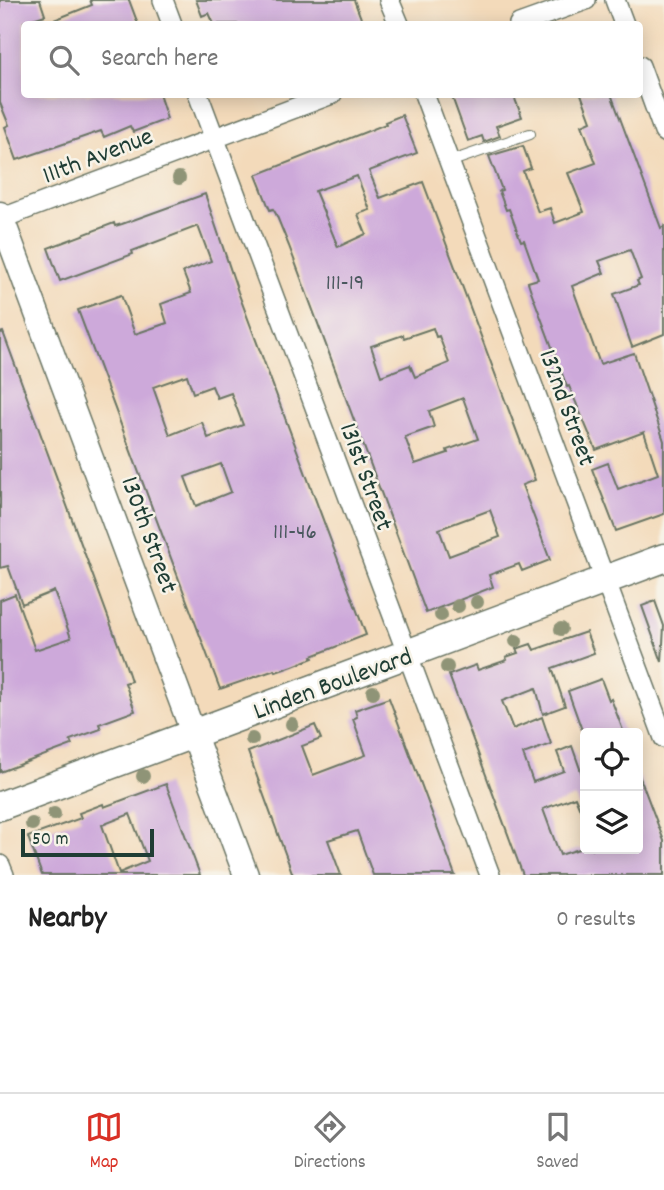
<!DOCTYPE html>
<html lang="en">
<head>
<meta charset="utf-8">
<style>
	:root { --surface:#fff; --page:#f2f2f2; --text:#222; --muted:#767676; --line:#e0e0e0; --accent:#d93025 }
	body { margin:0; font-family:Dekko,sans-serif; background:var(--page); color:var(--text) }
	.controls { position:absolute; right:21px; bottom:21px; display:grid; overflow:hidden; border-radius:7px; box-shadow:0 4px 18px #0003 }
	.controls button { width:63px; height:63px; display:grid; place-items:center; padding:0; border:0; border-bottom:2px solid var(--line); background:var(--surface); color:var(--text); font:35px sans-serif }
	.scale { position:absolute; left:21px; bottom:18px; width:133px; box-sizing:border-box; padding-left:7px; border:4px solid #1f3d34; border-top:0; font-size:19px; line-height:24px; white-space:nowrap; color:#1f3d34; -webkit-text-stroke:5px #f7f3e8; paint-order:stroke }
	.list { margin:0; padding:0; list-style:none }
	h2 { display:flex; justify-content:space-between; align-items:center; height:91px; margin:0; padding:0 28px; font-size:30px }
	h2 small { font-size:23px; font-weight:400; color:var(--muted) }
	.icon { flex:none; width:38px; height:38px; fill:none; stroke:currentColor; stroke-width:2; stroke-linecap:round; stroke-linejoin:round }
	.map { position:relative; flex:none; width:664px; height:875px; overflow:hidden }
	.search { position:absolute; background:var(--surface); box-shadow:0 4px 18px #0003; left:21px; right:21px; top:21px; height:77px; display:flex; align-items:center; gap:18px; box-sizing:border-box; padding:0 24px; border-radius:7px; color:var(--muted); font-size:26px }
	.sheet { height:217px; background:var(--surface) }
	nav { display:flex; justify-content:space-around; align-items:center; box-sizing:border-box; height:98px; border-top:2px solid var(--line); background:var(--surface); font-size:19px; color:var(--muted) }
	nav a { display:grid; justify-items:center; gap:4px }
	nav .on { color:var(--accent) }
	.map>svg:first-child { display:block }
	.building { fill:#cda9da; fill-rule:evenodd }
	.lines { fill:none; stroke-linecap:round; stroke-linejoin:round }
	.service-casing { stroke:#697463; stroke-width:12 }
	.minor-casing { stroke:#697463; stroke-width:22 }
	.tertiary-casing { stroke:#697463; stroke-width:27 }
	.secondary-casing { stroke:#697463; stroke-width:31 }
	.service { stroke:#fff; stroke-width:10 }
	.minor { stroke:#fff; stroke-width:19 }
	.tertiary { stroke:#fff; stroke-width:24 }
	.secondary { stroke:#fff; stroke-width:28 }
	.tree { fill:#8f9477 }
	.labels { text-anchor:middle; stroke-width:5; stroke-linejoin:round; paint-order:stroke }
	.number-label { font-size:23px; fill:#4a585e }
	.street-label { font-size:26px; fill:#1f3d34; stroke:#f7f3e8 }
</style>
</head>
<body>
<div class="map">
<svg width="664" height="875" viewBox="0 0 664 875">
	<rect width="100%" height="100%" fill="#f7f3e8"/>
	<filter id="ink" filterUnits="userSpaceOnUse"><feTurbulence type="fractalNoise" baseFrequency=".0143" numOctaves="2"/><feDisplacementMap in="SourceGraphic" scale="14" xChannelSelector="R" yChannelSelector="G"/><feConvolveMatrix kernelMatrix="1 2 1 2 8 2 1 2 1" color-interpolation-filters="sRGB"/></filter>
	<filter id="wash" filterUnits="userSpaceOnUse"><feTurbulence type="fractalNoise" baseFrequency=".00686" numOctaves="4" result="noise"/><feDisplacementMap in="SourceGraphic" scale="28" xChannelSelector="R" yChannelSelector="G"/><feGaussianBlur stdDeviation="1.57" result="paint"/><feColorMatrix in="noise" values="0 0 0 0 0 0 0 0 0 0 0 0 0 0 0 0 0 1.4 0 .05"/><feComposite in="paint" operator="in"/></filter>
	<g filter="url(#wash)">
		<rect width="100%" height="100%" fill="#f3daba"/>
		<g id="blocks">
			<path class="building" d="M 0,0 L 40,0 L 45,15 L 24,22 L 24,94 L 159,94 L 167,119 L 133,132 L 130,126 L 104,137 L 101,131 L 17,160 L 5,127 L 9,125 L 0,103 Z
				M 90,0 L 129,0 L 138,24 L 44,24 L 92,5 Z
				M 196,0 L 354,0 L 362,21 L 352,24 L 214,24 L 209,13 L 202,16 Z
				M 451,94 L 513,94 L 522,117 L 496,126 L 500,136 L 484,142 L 482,136 L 468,141 Z
				M 581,94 L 611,94 L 661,228 L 664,226 L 664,334 L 632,347 L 614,294 L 639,285 L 637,281 L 641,279 L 630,250 L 599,261 L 604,273 L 572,286 L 600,364 L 634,353 L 664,441 L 664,514 L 616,531 L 592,469 L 608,463 L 618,489 L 658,474 L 644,432 L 596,450 L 569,386 L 567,387 L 531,291 L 528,282 L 538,279 L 524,240 L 521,241 L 509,209 L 506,210 L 499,191 L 502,190 L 489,156 L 523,146 L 531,168 L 523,171 L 538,212 L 550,208 L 555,223 L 584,212 L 568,173 L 596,163 L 582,125 L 591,121 Z
				M 402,115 L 417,153 L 369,171 L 380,198 L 423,182 L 535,480 L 522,485 L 550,560 L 522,571 L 519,564 L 489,575 L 493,587 L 426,613 L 289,246 L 276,214 L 273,209 L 270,210 L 256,175 L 386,124 L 385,122 ZM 357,176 L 370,210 L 358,214 L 366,234 L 338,247 L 315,191 ZM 433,328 L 436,337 L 439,336 L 449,363 L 415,377 L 410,365 L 381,376 L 371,346 L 403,335 L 404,338 ZM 463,398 L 478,439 L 447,450 L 448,453 L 415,464 L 405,437 L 434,427 L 429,411 ZM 490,510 L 500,537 L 449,556 L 439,529 Z
				M 205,194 L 238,292 L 366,635 L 312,656 L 313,658 L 293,666 L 276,672 L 275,670 L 220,689 L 78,310 L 121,295 L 135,334 L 167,323 L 161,304 L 191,293 L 183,272 L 211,261 L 198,226 L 132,251 L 133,254 L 60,281 L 48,248 L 114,223 L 115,226 L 122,224 ZM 187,375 L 193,393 L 212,386 L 217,398 L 231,393 L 243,425 L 208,438 L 202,422 L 170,435 L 153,387 ZM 221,464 L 231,492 L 196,506 L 185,477 Z
				M 3,332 L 125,663 L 131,681 L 125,683 L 135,711 L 99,724 L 101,729 L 70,740 L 72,745 L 0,772 L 0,600 L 15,594 L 35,650 L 71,638 L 54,591 L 22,604 L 8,566 L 0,568 L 0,333 Z
				M 655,601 L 664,626 L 662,662 L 642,606 Z
				M 586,632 L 594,653 L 552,668 L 565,706 L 543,714 L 536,688 L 502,701 L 513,729 L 542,717 L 551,744 L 523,754 L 533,782 L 564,771 L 557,752 L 572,746 L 585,783 L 585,821 L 575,797 L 543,809 L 560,855 L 579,849 L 638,849 L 639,775 L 664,841 L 664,875 L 523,875 L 449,675 L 476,665 L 478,670 L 507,660 L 506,657 L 518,653 L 516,649 L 531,644 L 534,650 Z
				M 601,679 L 609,700 L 611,699 L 624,733 L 583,733 L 568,691 Z
				M 389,698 L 455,875 L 373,875 L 357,831 L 328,840 L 341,875 L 293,875 L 248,752 L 315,725 L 321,739 L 302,746 L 313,775 L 366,755 L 353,719 L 357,717 L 355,710 Z
				M 166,784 L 200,875 L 42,875 L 28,837 L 81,818 L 79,813 L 103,804 L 104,807 ZM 130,814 L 148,861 L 119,873 L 102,825 Z"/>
		</g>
	</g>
	<g filter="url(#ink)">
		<use href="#blocks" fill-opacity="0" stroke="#697463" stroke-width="2"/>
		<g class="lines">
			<g class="service-casing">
				<path id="service" d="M 449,162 L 530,134"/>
			</g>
			<g class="minor-casing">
				<path id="minor" d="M 163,0 L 172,24
					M 389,0 L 399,24
					M 615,0 L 624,24
					M 519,24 L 586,0
					M 640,66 L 664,132
					M 198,94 L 490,875
					M 424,94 L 664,738
					M 0,219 L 332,94
					M 0,865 L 4,875"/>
			</g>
			<g class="tertiary-casing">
				<path id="tertiary" d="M 0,214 L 246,875"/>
			</g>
			<g class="secondary-casing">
				<path id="secondary" d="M 0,806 L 664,558"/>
			</g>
			<use href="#service" class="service"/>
			<use href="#minor" class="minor"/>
			<use href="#tertiary" class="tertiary"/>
			<use href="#secondary" class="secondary"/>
		</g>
		<g class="tree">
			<circle cx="179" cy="178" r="7"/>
			<circle cx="477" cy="602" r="7"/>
			<circle cx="458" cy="606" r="7"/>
			<circle cx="441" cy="615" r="7"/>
			<circle cx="561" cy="629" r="7"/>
			<circle cx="516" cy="641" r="7"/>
			<circle cx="447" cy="667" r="7"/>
			<circle cx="373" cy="692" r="7"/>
			<circle cx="292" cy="724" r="7"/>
			<circle cx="252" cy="739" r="7"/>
			<circle cx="143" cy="776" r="7"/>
			<circle cx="54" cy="814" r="7"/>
			<circle cx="32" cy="824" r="7"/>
		</g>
	</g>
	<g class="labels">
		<g class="number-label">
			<text x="345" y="289">111-19</text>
			<text x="295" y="538">111-46</text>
		</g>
		<g class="street-label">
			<text transform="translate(97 154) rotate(-21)" y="9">111th Avenue</text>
			<text transform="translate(569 407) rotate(70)" y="9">132nd Street</text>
			<text transform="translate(368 476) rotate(70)" y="9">131st Street</text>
			<text transform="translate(151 534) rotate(70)" y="9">130th Street</text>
			<text transform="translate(332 682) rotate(-20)" y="9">Linden Boulevard</text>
		</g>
	</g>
</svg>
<div class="controls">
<button><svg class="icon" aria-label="locate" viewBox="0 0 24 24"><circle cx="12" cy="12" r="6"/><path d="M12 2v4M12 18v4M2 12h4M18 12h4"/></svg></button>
<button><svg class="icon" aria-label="layers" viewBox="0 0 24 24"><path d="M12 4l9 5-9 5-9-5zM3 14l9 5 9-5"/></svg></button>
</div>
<div class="scale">50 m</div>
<div class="search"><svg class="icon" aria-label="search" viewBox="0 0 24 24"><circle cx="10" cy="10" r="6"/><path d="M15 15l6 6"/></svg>Search here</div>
</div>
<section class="sheet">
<h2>Nearby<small>0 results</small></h2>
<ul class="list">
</ul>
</section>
<nav>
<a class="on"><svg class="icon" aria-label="map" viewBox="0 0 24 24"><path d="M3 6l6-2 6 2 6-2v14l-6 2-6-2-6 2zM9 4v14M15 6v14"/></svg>Map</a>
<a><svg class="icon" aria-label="directions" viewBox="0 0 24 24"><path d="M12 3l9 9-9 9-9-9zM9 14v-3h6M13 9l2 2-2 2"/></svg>Directions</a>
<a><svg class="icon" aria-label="saved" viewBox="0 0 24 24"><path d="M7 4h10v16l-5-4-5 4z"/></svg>Saved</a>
</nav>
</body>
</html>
